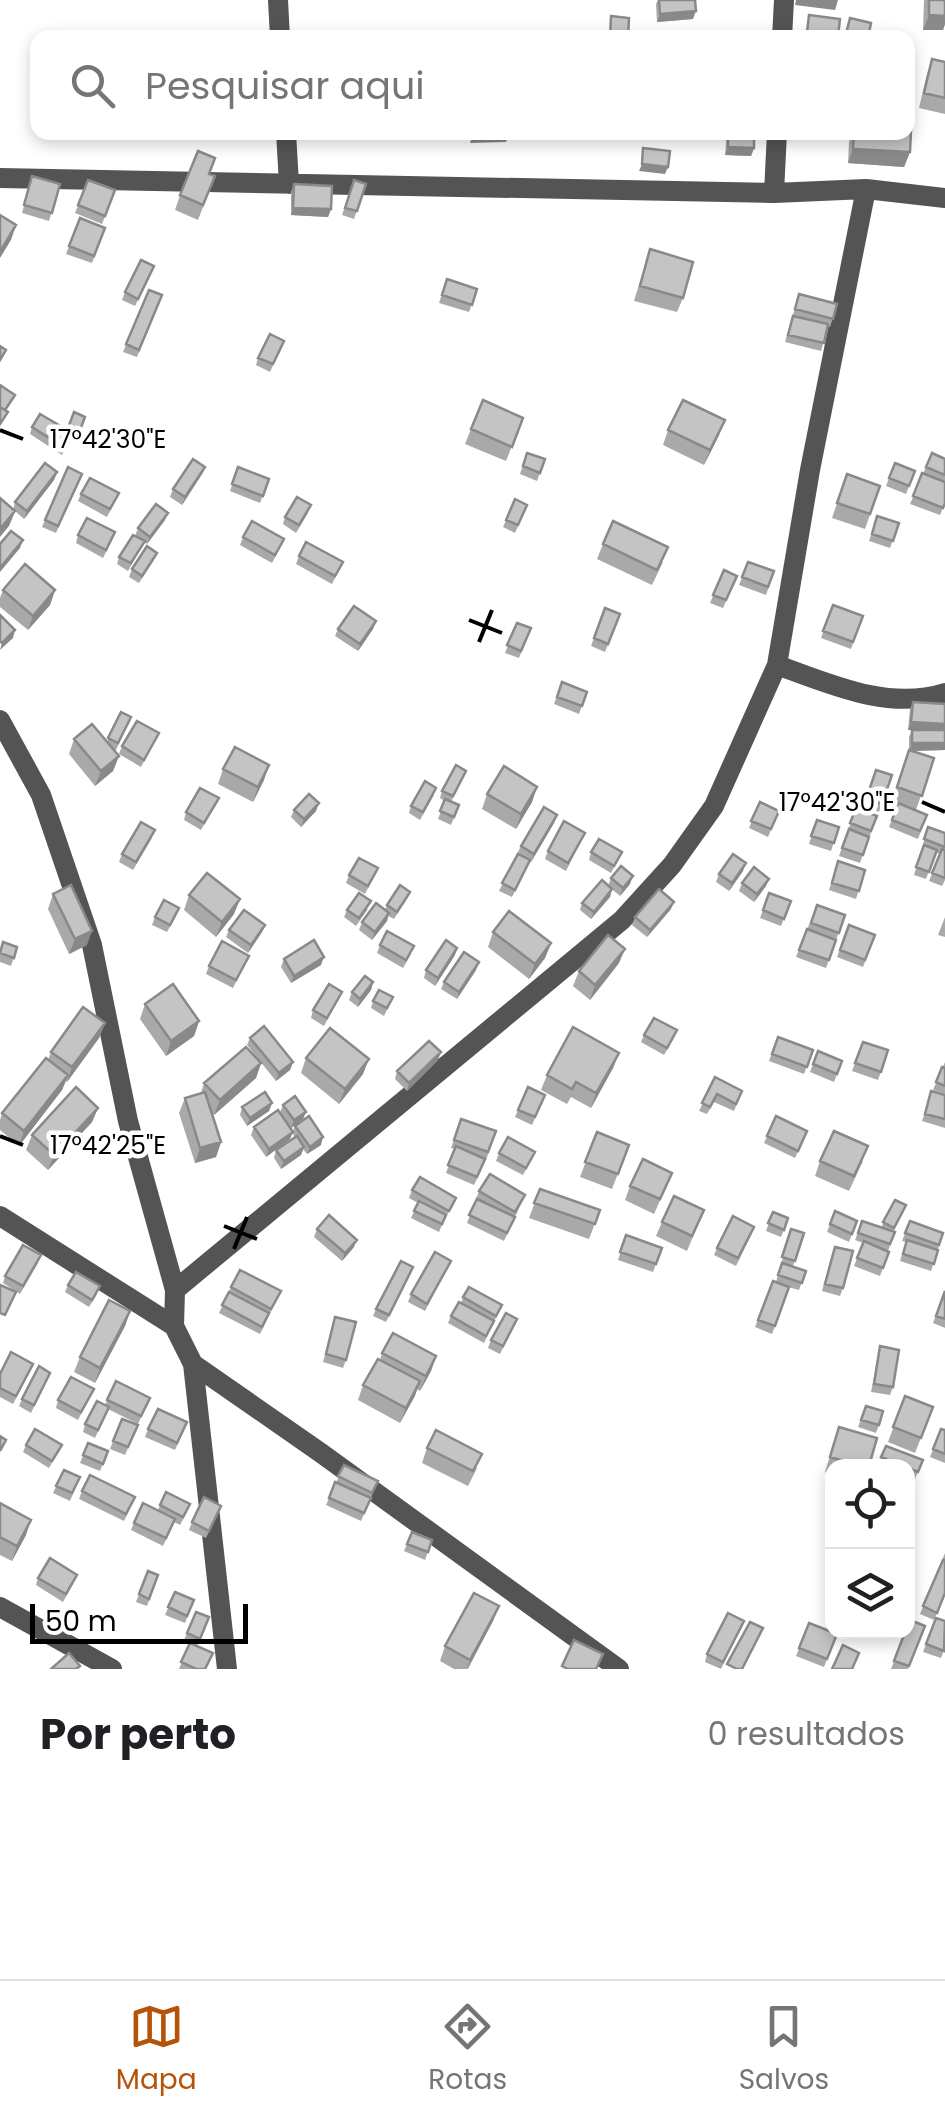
<!DOCTYPE html>
<html lang="pt">
<head>
<meta charset="utf-8">
<style>
	:root { --surface:#fff; --page:#f6f6f6; --text:#202124; --muted:#757577; --line:#e0e0e0; --accent:#b45309 }
	body { margin:0; font-family:Poppins,sans-serif; background:var(--page); color:var(--text) }
	.controls { position:absolute; right:30px; bottom:30px; display:grid; overflow:hidden; border-radius:20px; box-shadow:0 5px 15px #0003 }
	.controls button { width:90px; height:90px; display:grid; place-items:center; padding:0; border:0; border-bottom:2px solid var(--line); background:var(--surface); color:var(--text); font:50px sans-serif }
	.scale { position:absolute; left:30px; bottom:25px; width:218px; box-sizing:border-box; padding-left:10px; border:5px solid #000; border-top:0; font-size:28px; line-height:35px; white-space:nowrap; color:#000; -webkit-text-stroke:8px #fff; paint-order:stroke }
	.list { margin:0; padding:0; list-style:none }
	h2 { display:flex; justify-content:space-between; align-items:center; height:130px; margin:0; padding:0 40px; font-size:42px }
	h2 small { font-size:32px; font-weight:400; color:var(--muted) }
	.icon { flex:none; width:55px; height:55px; fill:none; stroke:currentColor; stroke-width:2; stroke-linecap:round; stroke-linejoin:round }
	.map { position:relative; flex:none; width:945px; height:1669px; overflow:hidden }
	.search { position:absolute; background:var(--surface); box-shadow:0 5px 15px #0003; left:30px; right:30px; top:30px; height:110px; display:flex; align-items:center; gap:25px; box-sizing:border-box; padding:0 35px; border-radius:20px; color:var(--muted); font-size:38px }
	.sheet { height:310px; background:var(--surface) }
	nav { display:flex; justify-content:space-around; align-items:center; box-sizing:border-box; height:140px; border-top:2px solid var(--line); background:var(--surface); font-size:28px; color:var(--muted) }
	nav a { display:grid; justify-items:center; gap:5px }
	nav .on { color:var(--accent) }
	.map>svg:first-child { display:block }
	.lines { fill:none; stroke-linecap:round; stroke-linejoin:round }
	.minor { stroke:#545454; stroke-width:20 }
	.wall { fill:#a9a9a9 }
	.shaded-wall { fill:#898989 }
	.building { fill:#c4c4c4; stroke:#898989; stroke-width:2.5 }
	.ticks { fill:none; stroke:#000; stroke-width:4 }
	.ticks-label { font-size:25px; text-anchor:middle; fill:#000; stroke:#fff; stroke-width:9; stroke-linejoin:round; paint-order:stroke }
</style>
</head>
<body>
<div class="map">
<svg width="945" height="1669" viewBox="0 0 945 1669">
	<rect width="100%" height="100%" fill="#fff"/>
	<g class="lines">
		<path class="minor" d="M 278,0 L 280,38
			M 782,38 L 784,0
			M 286,132 L 289,184
			M 0,178 L 774,193 L 866,189 L 945,198
			M 774,193 L 777,132
			M 777,665 C 830,684 888,711 945,693
			M 0,720 L 41,795 L 92,945 L 128,1121 L 175,1290 L 174,1326 L 193,1364 L 227,1669
			M 0,1216 L 174,1326
			M 175,1290 L 622,920 L 672,865 L 714,806 L 777,665 L 810,470 L 866,189
			M 193,1364 L 321,1453 L 619,1669
			M 0,1607 L 112,1669"/>
	</g>
	<path class="wall" d="M 658,0 L 695,0 L 693,19 L 657,22 L 656,4 Z
		M 924,0 L 945,0 L 945,24 L 943,30 L 923,30 Z
		M 932,59 L 945,62 L 945,114 L 919,108 L 927,74 Z
		M 727,132 L 754,148 L 751,156 L 725,155 Z
		M 852,132 L 908,132 L 910,152 L 904,167 L 848,163 L 849,142 Z
		M 215,176 L 198,220 L 175,210 L 180,195 Z
		M 88,180 L 115,190 L 102,224 L 75,213 Z
		M 354,180 L 366,184 L 354,219 L 342,215 Z
		M 30,184 L 60,184 L 49,221 L 22,213 Z
		M 294,184 L 331,209 L 328,217 L 291,215 L 291,192 Z
		M 80,218 L 105,228 L 92,263 L 66,254 Z
		M 650,249 L 683,298 L 677,312 L 634,301 Z
		M 151,274 L 135,306 L 122,300 L 125,292 Z
		M 447,279 L 477,289 L 469,312 L 439,303 Z
		M 149,290 L 162,295 L 137,357 L 123,352 Z
		M 799,294 L 837,304 L 830,327 L 828,326 L 821,351 L 785,342 Z
		M 284,341 L 270,372 L 256,365 L 258,358 Z
		M 74,412 L 85,417 L 76,440 L 72,438 L 62,455 L 30,434 L 32,427 L 67,430 Z
		M 523,418 L 506,461 L 465,444 L 471,429 Z
		M 668,430 L 719,435 L 704,465 L 663,445 Z
		M 527,453 L 545,459 L 537,481 L 520,474 Z
		M 932,453 L 945,459 L 945,503 L 940,515 L 910,504 Z
		M 895,463 L 915,471 L 906,494 L 886,486 Z
		M 68,467 L 79,481 L 56,533 L 42,527 Z
		M 205,467 L 202,474 L 182,505 L 170,497 L 173,489 Z
		M 238,467 L 269,479 L 260,503 L 230,491 Z
		M 57,472 L 54,480 L 24,519 L 15,511 L 9,526 L 15,502 Z
		M 847,474 L 880,486 L 865,529 L 832,518 Z
		M 119,493 L 107,517 L 78,501 L 81,494 Z
		M 515,499 L 527,505 L 515,533 L 503,527 Z
		M 308,513 L 296,533 L 283,524 L 285,517 Z
		M 877,516 L 899,523 L 890,548 L 869,541 Z
		M 165,520 L 147,544 L 144,542 L 128,571 L 117,564 L 119,557 L 135,536 L 138,528 Z
		M 78,535 L 112,540 L 103,558 L 76,543 Z
		M 243,537 L 281,546 L 272,563 L 240,545 Z
		M 603,544 L 663,562 L 652,585 L 597,559 Z
		M 299,556 L 343,562 L 332,584 L 296,564 Z
		M 154,560 L 139,583 L 129,577 L 132,569 Z
		M 748,562 L 774,571 L 766,595 L 739,585 Z
		M 724,570 L 737,576 L 723,608 L 710,603 Z
		M 3,590 L 55,590 L 50,605 L 28,630 L 0,607 L 0,598 Z
		M 833,605 L 863,616 L 851,649 L 821,638 Z
		M 605,608 L 620,614 L 605,652 L 591,646 Z
		M 376,621 L 373,629 L 358,651 L 335,636 L 338,629 Z
		M 517,623 L 531,628 L 519,658 L 505,653 Z
		M 562,682 L 587,692 L 579,714 L 554,704 Z
		M 913,702 L 945,704 L 945,750 L 912,751 L 934,758 L 916,810 L 927,815 L 918,839 L 889,827 L 898,804 L 891,802 L 909,750 L 909,737 L 912,730 L 908,730 L 910,709 Z
		M 121,712 L 131,717 L 116,750 L 113,749 L 119,756 L 113,771 L 95,786 L 69,754 L 74,739 L 107,742 Z
		M 159,733 L 141,767 L 119,754 L 122,746 Z
		M 223,769 L 264,780 L 253,802 L 218,784 Z
		M 876,770 L 892,775 L 879,812 L 863,806 Z
		M 466,771 L 451,802 L 459,805 L 451,825 L 438,819 L 445,801 L 440,798 L 442,791 Z
		M 537,787 L 532,802 L 516,829 L 482,809 L 487,794 Z
		M 434,795 L 420,820 L 409,813 L 411,806 Z
		M 219,798 L 201,830 L 184,820 L 186,812 Z
		M 760,802 L 779,811 L 768,837 L 749,828 Z
		M 856,808 L 877,816 L 860,863 L 839,856 Z
		M 294,810 L 316,811 L 301,827 L 291,817 Z
		M 557,815 L 554,823 L 531,862 L 530,861 L 512,897 L 499,891 L 521,846 Z
		M 817,820 L 839,827 L 831,851 L 809,844 Z
		M 928,827 L 945,833 L 945,880 L 942,886 L 929,881 L 940,854 L 936,852 L 926,879 L 914,875 Z
		M 585,833 L 566,871 L 545,859 L 548,851 Z
		M 152,838 L 133,870 L 119,862 L 122,854 Z
		M 591,852 L 622,852 L 611,873 L 589,860 Z
		M 838,861 L 865,870 L 856,899 L 829,890 Z
		M 378,868 L 365,894 L 346,883 L 349,875 Z
		M 743,871 L 729,891 L 716,882 L 719,874 Z
		M 611,878 L 630,884 L 620,896 L 608,886 L 612,889 L 610,897 L 591,919 L 580,910 L 582,903 L 608,886 Z
		M 742,883 L 766,886 L 754,902 L 739,891 Z
		M 410,892 L 407,899 L 394,919 L 388,916 L 387,921 L 372,940 L 359,930 L 362,922 L 385,910 L 387,905 Z
		M 769,893 L 791,901 L 781,926 L 760,918 Z
		M 53,894 L 87,945 L 69,954 L 48,909 Z
		M 189,895 L 234,914 L 216,937 L 184,910 Z
		M 817,905 L 845,915 L 826,968 L 796,957 Z
		M 368,909 L 356,926 L 344,917 L 347,910 Z
		M 671,909 L 647,937 L 632,925 L 635,917 Z
		M 176,916 L 167,932 L 152,925 L 155,917 Z
		M 945,917 L 945,937 L 938,935 Z
		M 849,925 L 875,935 L 863,967 L 837,957 Z
		M 229,930 L 262,932 L 248,953 L 226,937 Z
		M 493,932 L 551,943 L 545,958 L 529,979 L 488,947 Z
		M 380,945 L 411,954 L 403,968 L 377,953 Z
		M 17,947 L 11,966 L 0,962 L 0,950 Z
		M 455,955 L 435,986 L 424,978 L 426,970 Z
		M 249,956 L 233,988 L 206,974 L 209,966 Z
		M 284,959 L 321,965 L 291,983 L 281,967 Z
		M 619,963 L 590,1000 L 573,986 L 579,971 Z
		M 476,970 L 457,999 L 441,989 L 444,982 Z
		M 373,982 L 371,990 L 358,1007 L 349,1000 L 352,992 Z
		M 342,992 L 324,1026 L 311,1018 L 313,1010 Z
		M 393,997 L 384,1016 L 371,1008 L 373,1001 Z
		M 145,1004 L 199,1021 L 194,1036 L 166,1056 L 140,1019 Z
		M 105,1023 L 99,1038 L 67,1082 L 66,1081 L 62,1090 L 19,1146 L 0,1130 L 0,1120 L 2,1113 L 48,1060 L 51,1052 Z
		M 644,1035 L 674,1038 L 664,1055 L 641,1042 Z
		M 778,1037 L 813,1050 L 804,1074 L 769,1061 Z
		M 250,1038 L 293,1062 L 290,1070 L 276,1081 L 247,1045 Z
		M 863,1042 L 888,1050 L 878,1080 L 852,1071 Z
		M 818,1051 L 842,1061 L 834,1082 L 810,1072 Z
		M 619,1053 L 613,1068 L 591,1108 L 571,1097 L 567,1104 L 541,1090 L 547,1075 Z
		M 306,1058 L 363,1074 L 339,1104 L 301,1073 Z
		M 438,1060 L 407,1091 L 395,1079 L 397,1071 Z
		M 945,1062 L 945,1094 L 933,1090 Z
		M 261,1063 L 256,1078 L 214,1115 L 212,1112 L 221,1142 L 216,1157 L 195,1163 L 179,1113 L 185,1098 L 201,1093 L 204,1083 Z
		M 715,1077 L 742,1091 L 734,1111 L 714,1102 L 707,1114 L 699,1111 Z
		M 528,1087 L 545,1095 L 532,1125 L 515,1117 Z
		M 945,1095 L 945,1128 L 922,1121 L 929,1099 Z
		M 272,1103 L 269,1111 L 247,1126 L 240,1115 L 242,1107 Z
		M 283,1105 L 306,1112 L 303,1119 L 291,1128 L 280,1112 Z
		M 98,1108 L 92,1122 L 48,1170 L 26,1150 L 32,1135 Z
		M 776,1116 L 804,1139 L 795,1158 L 764,1143 Z
		M 461,1119 L 496,1131 L 486,1160 L 474,1185 L 446,1173 L 455,1149 L 451,1148 Z
		M 295,1126 L 321,1145 L 307,1154 L 303,1149 L 301,1155 L 281,1169 L 274,1158 L 276,1150 L 295,1137 L 292,1133 Z
		M 254,1127 L 290,1139 L 266,1157 L 251,1135 Z
		M 597,1132 L 629,1145 L 612,1189 L 580,1177 Z
		M 535,1152 L 523,1175 L 496,1161 L 499,1153 Z
		M 820,1161 L 863,1161 L 849,1191 L 815,1176 Z
		M 672,1173 L 654,1214 L 625,1200 L 630,1186 Z
		M 540,1189 L 600,1210 L 589,1239 L 529,1218 Z
		M 412,1190 L 453,1205 L 445,1218 L 439,1232 L 411,1218 L 418,1203 L 409,1198 Z
		M 479,1191 L 525,1195 L 504,1241 L 467,1223 Z
		M 906,1205 L 893,1232 L 895,1232 L 888,1251 L 889,1252 L 880,1276 L 854,1266 L 863,1243 L 855,1240 L 862,1221 L 882,1227 L 883,1222 Z
		M 704,1210 L 687,1251 L 656,1236 L 662,1222 Z
		M 835,1211 L 857,1221 L 849,1242 L 827,1232 Z
		M 773,1212 L 784,1230 L 781,1237 L 766,1231 Z
		M 910,1221 L 943,1233 L 931,1271 L 900,1261 L 906,1242 L 902,1241 Z
		M 317,1229 L 354,1247 L 342,1261 L 314,1237 Z
		M 791,1229 L 804,1233 L 793,1266 L 806,1271 L 799,1290 L 788,1287 L 789,1287 L 772,1334 L 755,1327 L 773,1281 L 776,1282 Z
		M 626,1235 L 662,1248 L 653,1272 L 618,1260 Z
		M 751,1235 L 736,1266 L 714,1255 L 717,1248 Z
		M 832,1254 L 843,1288 L 840,1296 L 822,1291 Z
		M 451,1261 L 425,1311 L 408,1302 L 411,1294 Z
		M 38,1263 L 20,1294 L 3,1283 L 5,1276 Z
		M 410,1275 L 386,1322 L 373,1316 L 376,1309 Z
		M 68,1285 L 97,1294 L 89,1307 L 65,1292 Z
		M 231,1287 L 281,1291 L 260,1334 L 219,1313 Z
		M 945,1291 L 945,1328 L 933,1323 Z
		M 463,1297 L 502,1305 L 484,1343 L 448,1323 L 451,1316 L 461,1303 Z
		M 130,1311 L 125,1326 L 95,1383 L 74,1372 L 80,1357 Z
		M 335,1317 L 346,1360 L 343,1368 L 323,1362 Z
		M 514,1326 L 500,1354 L 488,1348 L 491,1340 Z
		M 880,1346 L 893,1387 L 890,1395 L 871,1392 Z
		M 382,1353 L 436,1356 L 431,1371 L 420,1391 L 417,1389 L 400,1423 L 358,1400 L 363,1385 L 380,1360 Z
		M 30,1371 L 13,1404 L 0,1397 L 0,1374 Z
		M 50,1373 L 31,1413 L 19,1406 L 22,1399 Z
		M 116,1381 L 150,1398 L 138,1424 L 108,1409 L 95,1438 L 83,1432 L 85,1424 L 105,1405 Z
		M 94,1389 L 78,1420 L 56,1408 L 58,1400 Z
		M 905,1396 L 933,1407 L 915,1453 L 888,1442 Z
		M 866,1406 L 879,1425 L 876,1433 L 858,1427 Z
		M 122,1419 L 138,1425 L 125,1455 L 110,1449 Z
		M 187,1422 L 175,1450 L 145,1437 L 148,1429 Z
		M 839,1427 L 869,1466 L 832,1466 L 832,1475 L 825,1472 Z
		M 941,1429 L 945,1430 L 945,1463 L 930,1457 Z
		M 88,1443 L 108,1451 L 100,1471 L 80,1463 Z
		M 26,1445 L 62,1445 L 49,1468 L 23,1452 Z
		M 886,1446 L 923,1460 L 915,1479 L 908,1476 L 908,1466 L 882,1466 L 878,1465 Z
		M 427,1448 L 477,1468 L 468,1486 L 422,1463 Z
		M 344,1465 L 378,1481 L 361,1521 L 326,1505 Z
		M 64,1470 L 80,1477 L 70,1501 L 53,1493 Z
		M 82,1491 L 135,1497 L 124,1521 L 79,1499 Z
		M 166,1492 L 187,1512 L 180,1525 L 174,1522 L 163,1546 L 131,1530 L 134,1523 L 158,1510 Z
		M 0,1503 L 26,1535 L 12,1561 L 0,1555 Z
		M 221,1506 L 206,1538 L 189,1530 L 192,1522 Z
		M 412,1532 L 432,1540 L 425,1560 L 404,1551 Z
		M 945,1553 L 945,1594 L 934,1620 L 920,1614 Z
		M 148,1571 L 158,1575 L 147,1606 L 136,1602 Z
		M 38,1578 L 74,1582 L 63,1602 L 36,1585 Z
		M 175,1592 L 194,1600 L 185,1623 L 165,1615 Z
		M 499,1606 L 493,1621 L 468,1669 L 454,1669 L 440,1661 L 445,1646 Z
		M 196,1612 L 209,1617 L 197,1646 L 206,1669 L 179,1669 L 190,1643 L 184,1640 Z
		M 936,1618 L 945,1648 L 941,1658 L 923,1652 Z
		M 744,1621 L 721,1669 L 705,1662 L 707,1654 Z
		M 809,1623 L 837,1634 L 824,1667 L 796,1656 Z
		M 925,1626 L 908,1669 L 891,1669 L 905,1632 Z"/>
	<path class="shaded-wall" d="M 796,0 L 838,0 L 835,10 L 795,5 Z
		M 696,11 L 693,19 L 657,22 L 660,14 Z
		M 929,15 L 945,16 L 945,24 L 943,30 L 923,30 Z
		M 807,32 L 838,36 L 837,38 L 805,38 Z
		M 148,132 L 146,140 L 124,140 L 127,133 Z
		M 473,135 L 509,135 L 506,142 L 470,143 Z
		M 728,147 L 754,148 L 751,156 L 725,155 Z
		M 853,149 L 910,152 L 904,167 L 848,163 Z
		M 642,164 L 668,167 L 665,174 L 639,171 Z
		M 293,208 L 331,209 L 328,217 L 291,215 Z
		M 16,225 L 11,240 L 0,258 L 0,252 Z
		M 725,420 L 719,435 L 704,465 L 710,450 Z
		M 205,467 L 202,474 L 182,505 L 185,497 Z
		M 57,472 L 54,480 L 24,519 L 27,511 Z
		M 15,511 L 9,526 L 0,537 L 0,529 Z
		M 168,513 L 165,520 L 147,544 L 150,537 Z
		M 23,540 L 20,548 L 0,572 L 0,568 Z
		M 55,590 L 50,605 L 28,630 L 33,616 Z
		M 376,621 L 373,629 L 358,651 L 360,644 Z
		M 15,630 L 13,638 L 0,650 L 2,643 Z
		M 911,722 L 945,724 L 945,732 L 908,730 Z
		M 912,743 L 945,743 L 945,750 L 909,751 Z
		M 119,756 L 113,771 L 95,786 L 101,771 Z
		M 269,765 L 264,780 L 253,802 L 258,787 Z
		M 537,787 L 532,802 L 516,829 L 521,814 Z
		M 319,803 L 316,811 L 301,827 L 304,819 Z
		M 557,815 L 554,823 L 531,862 L 534,854 Z
		M 746,863 L 743,871 L 729,891 L 732,883 Z
		M 633,876 L 630,884 L 620,896 L 623,888 Z
		M 769,879 L 766,886 L 754,902 L 757,894 Z
		M 612,889 L 610,897 L 591,919 L 594,912 Z
		M 240,899 L 234,914 L 216,937 L 222,922 Z
		M 674,902 L 671,909 L 647,937 L 650,930 Z
		M 389,913 L 387,921 L 372,940 L 375,932 Z
		M 265,925 L 262,932 L 248,953 L 251,945 Z
		M 92,931 L 87,945 L 69,954 L 75,939 Z
		M 551,943 L 545,958 L 529,979 L 535,964 Z
		M 457,948 L 455,955 L 435,986 L 438,978 Z
		M 625,949 L 619,963 L 590,1000 L 595,985 Z
		M 324,957 L 321,965 L 291,983 L 294,976 Z
		M 479,962 L 476,970 L 457,999 L 459,992 Z
		M 373,982 L 371,990 L 358,1007 L 360,999 Z
		M 199,1021 L 194,1036 L 166,1056 L 171,1041 Z
		M 105,1023 L 99,1038 L 67,1082 L 72,1067 Z
		M 441,1052 L 438,1060 L 407,1091 L 409,1083 Z
		M 619,1053 L 613,1068 L 591,1108 L 596,1093 Z
		M 369,1059 L 363,1074 L 339,1104 L 345,1089 Z
		M 293,1062 L 290,1070 L 276,1081 L 279,1073 Z
		M 261,1063 L 256,1078 L 214,1115 L 220,1100 Z
		M 68,1075 L 62,1090 L 19,1146 L 24,1131 Z
		M 272,1103 L 269,1111 L 247,1126 L 250,1118 Z
		M 98,1108 L 92,1122 L 48,1170 L 54,1155 Z
		M 306,1112 L 303,1119 L 291,1128 L 294,1120 Z
		M 293,1132 L 290,1139 L 266,1157 L 269,1149 Z
		M 323,1137 L 321,1145 L 307,1154 L 310,1147 Z
		M 221,1142 L 216,1157 L 195,1163 L 200,1148 Z
		M 304,1147 L 301,1155 L 281,1169 L 284,1161 Z
		M 357,1240 L 354,1247 L 342,1261 L 345,1253 Z
		M 130,1311 L 125,1326 L 95,1383 L 100,1368 Z
		M 436,1356 L 431,1371 L 420,1391 L 426,1376 Z
		M 420,1381 L 415,1396 L 400,1423 L 406,1408 Z
		M 31,1520 L 26,1535 L 12,1561 L 17,1546 Z
		M 499,1606 L 493,1621 L 467,1669 L 470,1660 Z"/>
	<path class="building" d="M 659,0 L 695,0 L 696,11 L 660,14 Z
		M 929,0 L 945,0 L 945,16 L 929,15 Z
		M 809,15 L 840,19 L 838,36 L 807,32 Z
		M 611,16 L 629,18 L 628,38 L 610,38 Z
		M 850,18 L 871,23 L 868,38 L 845,38 Z
		M 932,59 L 945,62 L 945,98 L 924,93 Z
		M 908,130 L 911,130 L 910,152 L 853,149 L 854,132 L 908,132 Z
		M 473,132 L 509,132 L 509,135 L 473,135 Z
		M 728,132 L 754,132 L 754,148 L 728,147 Z
		M 643,148 L 670,151 L 668,167 L 642,164 Z
		M 198,151 L 215,158 L 209,174 L 215,176 L 203,205 L 180,195 Z
		M 32,176 L 60,184 L 52,213 L 24,205 Z
		M 88,180 L 115,190 L 105,216 L 78,205 Z
		M 354,180 L 366,184 L 357,211 L 345,208 Z
		M 294,184 L 332,186 L 331,209 L 293,208 Z
		M 0,215 L 16,225 L 0,252 Z
		M 80,218 L 105,228 L 94,256 L 69,246 Z
		M 650,249 L 693,262 L 683,298 L 640,286 Z
		M 141,260 L 154,266 L 138,299 L 125,292 Z
		M 447,279 L 477,289 L 472,305 L 442,295 Z
		M 149,290 L 162,295 L 139,350 L 126,344 Z
		M 799,294 L 837,304 L 833,319 L 795,309 Z
		M 793,316 L 828,324 L 824,343 L 788,335 Z
		M 270,334 L 284,341 L 273,364 L 258,358 Z
		M 0,346 L 6,350 L 0,360 Z
		M 0,385 L 15,395 L 5,410 L 0,407 Z
		M 483,400 L 523,418 L 512,447 L 471,429 Z
		M 683,400 L 725,420 L 710,450 L 668,430 Z
		M 0,407 L 8,412 L 0,424 Z
		M 74,412 L 85,417 L 79,433 L 68,428 Z
		M 40,414 L 74,434 L 65,448 L 32,427 Z
		M 527,453 L 545,459 L 540,473 L 523,466 Z
		M 932,453 L 945,459 L 945,475 L 926,467 Z
		M 193,459 L 205,467 L 185,497 L 173,489 Z
		M 45,463 L 57,472 L 27,511 L 15,502 Z
		M 895,463 L 915,471 L 909,486 L 889,478 Z
		M 68,467 L 82,474 L 58,526 L 45,520 Z
		M 238,467 L 269,479 L 263,496 L 232,484 Z
		M 922,473 L 945,482 L 945,503 L 943,508 L 913,496 Z
		M 847,474 L 880,486 L 870,514 L 837,503 Z
		M 90,478 L 119,493 L 110,509 L 81,494 Z
		M 297,497 L 311,505 L 299,525 L 285,517 Z
		M 0,498 L 15,511 L 0,529 Z
		M 515,499 L 527,505 L 518,525 L 506,520 Z
		M 156,504 L 168,513 L 150,537 L 138,528 Z
		M 877,516 L 899,523 L 893,541 L 872,534 Z
		M 87,518 L 115,532 L 106,550 L 78,535 Z
		M 252,521 L 284,539 L 275,555 L 243,537 Z
		M 613,521 L 668,547 L 657,570 L 603,544 Z
		M 11,531 L 23,540 L 0,568 L 0,544 Z
		M 133,535 L 145,541 L 131,563 L 119,557 Z
		M 306,542 L 343,562 L 335,576 L 299,556 Z
		M 147,546 L 157,553 L 142,576 L 132,569 Z
		M 748,562 L 774,571 L 768,587 L 742,577 Z
		M 25,564 L 55,590 L 33,616 L 3,590 Z
		M 724,570 L 737,576 L 726,600 L 713,595 Z
		M 833,605 L 863,616 L 853,642 L 823,631 Z
		M 354,606 L 376,621 L 360,644 L 338,629 Z
		M 605,608 L 620,614 L 608,644 L 594,638 Z
		M 0,615 L 15,630 L 2,643 L 0,641 Z
		M 517,623 L 531,628 L 521,651 L 507,645 Z
		M 562,682 L 587,692 L 582,706 L 557,697 Z
		M 913,702 L 945,704 L 945,724 L 911,722 Z
		M 121,712 L 131,717 L 118,743 L 108,738 Z
		M 137,721 L 159,733 L 144,760 L 122,746 Z
		M 92,724 L 119,756 L 101,771 L 74,739 Z
		M 912,730 L 945,730 L 945,743 L 912,743 Z
		M 235,747 L 269,765 L 258,787 L 223,769 Z
		M 909,750 L 934,758 L 922,796 L 897,787 Z
		M 456,765 L 466,771 L 453,796 L 442,791 Z
		M 504,766 L 537,787 L 521,814 L 487,794 Z
		M 876,770 L 892,775 L 882,804 L 866,799 Z
		M 425,781 L 436,788 L 423,812 L 411,806 Z
		M 200,788 L 219,798 L 204,823 L 186,812 Z
		M 309,794 L 319,803 L 304,819 L 294,810 Z
		M 445,799 L 459,805 L 454,817 L 440,811 Z
		M 760,802 L 779,811 L 771,829 L 751,821 Z
		M 898,803 L 927,815 L 920,831 L 892,820 Z
		M 544,807 L 557,815 L 534,854 L 521,846 Z
		M 856,808 L 877,816 L 871,831 L 850,823 Z
		M 817,820 L 839,827 L 834,843 L 811,836 Z
		M 564,821 L 585,833 L 568,863 L 548,851 Z
		M 141,822 L 155,830 L 136,862 L 122,854 Z
		M 928,827 L 945,833 L 945,847 L 924,839 Z
		M 849,829 L 869,837 L 863,855 L 842,848 Z
		M 599,839 L 622,852 L 614,866 L 591,852 Z
		M 924,845 L 937,850 L 929,872 L 916,867 Z
		M 942,849 L 945,850 L 945,878 L 932,873 Z
		M 518,854 L 530,860 L 515,890 L 502,883 Z
		M 733,854 L 746,863 L 732,883 L 719,874 Z
		M 359,858 L 378,868 L 368,886 L 349,875 Z
		M 838,861 L 865,870 L 859,891 L 832,883 Z
		M 621,866 L 633,876 L 623,888 L 611,878 Z
		M 754,867 L 769,879 L 757,894 L 742,883 Z
		M 207,873 L 240,899 L 222,922 L 189,895 Z
		M 602,880 L 612,889 L 594,912 L 582,903 Z
		M 71,885 L 92,931 L 75,939 L 53,894 Z
		M 400,885 L 410,892 L 397,912 L 387,905 Z
		M 659,889 L 674,902 L 650,930 L 635,917 Z
		M 359,893 L 371,901 L 359,918 L 347,910 Z
		M 769,893 L 791,901 L 784,919 L 763,910 Z
		M 164,900 L 179,908 L 170,925 L 155,917 Z
		M 376,903 L 389,913 L 375,932 L 362,922 Z
		M 817,905 L 845,915 L 839,933 L 811,923 Z
		M 244,910 L 265,925 L 251,945 L 229,930 Z
		M 509,911 L 551,943 L 535,964 L 493,932 Z
		M 849,925 L 875,935 L 865,960 L 840,950 Z
		M 807,929 L 836,940 L 829,960 L 799,950 Z
		M 387,931 L 414,946 L 406,960 L 380,945 Z
		M 608,935 L 625,949 L 595,985 L 579,971 Z
		M 314,940 L 324,957 L 294,976 L 284,959 Z
		M 446,940 L 457,948 L 438,978 L 426,970 Z
		M 222,941 L 249,956 L 236,980 L 209,966 Z
		M 3,942 L 17,947 L 14,958 L 0,953 Z
		M 464,952 L 479,962 L 459,992 L 444,982 Z
		M 365,976 L 373,982 L 360,999 L 352,992 Z
		M 173,984 L 199,1021 L 171,1041 L 145,1004 Z
		M 329,984 L 342,992 L 327,1018 L 313,1010 Z
		M 379,990 L 393,997 L 387,1008 L 373,1001 Z
		M 83,1007 L 105,1023 L 72,1067 L 51,1052 Z
		M 654,1018 L 677,1030 L 667,1048 L 644,1035 Z
		M 264,1026 L 293,1062 L 279,1073 L 250,1038 Z
		M 573,1027 L 619,1053 L 596,1093 L 576,1082 L 572,1089 L 547,1075 Z
		M 330,1028 L 369,1059 L 345,1089 L 306,1058 Z
		M 778,1037 L 813,1050 L 807,1067 L 772,1054 Z
		M 429,1041 L 441,1052 L 409,1083 L 397,1071 Z
		M 863,1042 L 888,1050 L 881,1072 L 855,1063 Z
		M 246,1047 L 261,1063 L 220,1100 L 204,1083 Z
		M 818,1051 L 842,1061 L 837,1074 L 813,1064 Z
		M 46,1058 L 68,1075 L 24,1131 L 2,1113 Z
		M 942,1067 L 945,1068 L 945,1086 L 936,1082 Z
		M 715,1077 L 742,1091 L 736,1104 L 717,1094 L 710,1107 L 702,1103 Z
		M 76,1087 L 98,1108 L 54,1155 L 32,1135 Z
		M 528,1087 L 545,1095 L 535,1117 L 518,1110 Z
		M 931,1091 L 945,1095 L 945,1119 L 925,1114 Z
		M 205,1092 L 221,1142 L 200,1148 L 185,1098 Z
		M 265,1092 L 272,1103 L 250,1118 L 242,1107 Z
		M 295,1096 L 306,1112 L 294,1120 L 283,1105 Z
		M 278,1110 L 293,1132 L 269,1149 L 254,1127 Z
		M 309,1116 L 323,1137 L 310,1147 L 295,1126 Z
		M 776,1116 L 807,1131 L 798,1151 L 767,1136 Z
		M 461,1119 L 496,1131 L 488,1152 L 454,1140 Z
		M 834,1131 L 868,1146 L 854,1176 L 820,1161 Z
		M 597,1132 L 629,1145 L 618,1174 L 585,1162 Z
		M 297,1136 L 304,1147 L 284,1161 L 276,1150 Z
		M 508,1137 L 535,1152 L 526,1168 L 499,1153 Z
		M 456,1146 L 485,1159 L 477,1177 L 448,1165 Z
		M 643,1159 L 672,1173 L 660,1199 L 630,1186 Z
		M 490,1174 L 525,1195 L 515,1212 L 479,1191 Z
		M 420,1177 L 456,1198 L 449,1211 L 412,1190 Z
		M 540,1189 L 600,1210 L 595,1224 L 534,1203 Z
		M 674,1196 L 704,1210 L 692,1236 L 662,1222 Z
		M 477,1199 L 515,1217 L 507,1233 L 469,1215 Z
		M 895,1200 L 906,1205 L 894,1228 L 883,1222 Z
		M 419,1201 L 446,1215 L 442,1224 L 414,1211 Z
		M 835,1211 L 857,1221 L 852,1234 L 830,1224 Z
		M 773,1212 L 788,1218 L 784,1230 L 768,1223 Z
		M 329,1215 L 357,1240 L 345,1253 L 317,1229 Z
		M 733,1216 L 754,1227 L 738,1258 L 717,1248 Z
		M 862,1221 L 895,1232 L 890,1244 L 858,1233 Z
		M 910,1221 L 943,1233 L 939,1245 L 905,1233 Z
		M 791,1229 L 804,1233 L 795,1261 L 782,1257 Z
		M 626,1235 L 662,1248 L 656,1264 L 620,1252 Z
		M 907,1240 L 938,1250 L 934,1264 L 903,1254 Z
		M 864,1241 L 889,1252 L 883,1268 L 857,1258 Z
		M 23,1245 L 41,1255 L 23,1286 L 5,1276 Z
		M 835,1247 L 853,1251 L 843,1288 L 825,1284 Z
		M 435,1252 L 451,1261 L 427,1304 L 411,1294 Z
		M 401,1261 L 413,1267 L 389,1315 L 376,1309 Z
		M 782,1263 L 806,1271 L 802,1283 L 778,1275 Z
		M 240,1270 L 281,1291 L 271,1309 L 231,1287 Z
		M 76,1272 L 100,1286 L 92,1300 L 68,1285 Z
		M 773,1281 L 789,1287 L 775,1326 L 758,1320 Z
		M 0,1285 L 16,1292 L 5,1315 L 0,1313 Z
		M 469,1287 L 502,1305 L 496,1316 L 463,1297 Z
		M 945,1291 L 945,1319 L 936,1316 Z
		M 229,1292 L 269,1313 L 262,1327 L 222,1305 Z
		M 109,1300 L 130,1311 L 100,1368 L 80,1357 Z
		M 459,1302 L 494,1321 L 486,1336 L 451,1316 Z
		M 506,1313 L 517,1319 L 503,1346 L 491,1340 Z
		M 335,1317 L 356,1322 L 346,1360 L 326,1354 Z
		M 393,1333 L 436,1356 L 426,1376 L 382,1353 Z
		M 880,1346 L 899,1350 L 893,1387 L 874,1384 Z
		M 11,1352 L 33,1364 L 16,1396 L 0,1388 L 0,1374 Z
		M 378,1359 L 420,1381 L 406,1408 L 363,1385 Z
		M 39,1366 L 50,1373 L 34,1405 L 22,1399 Z
		M 71,1377 L 94,1389 L 81,1412 L 58,1400 Z
		M 116,1381 L 150,1398 L 141,1416 L 107,1400 Z
		M 905,1396 L 933,1407 L 921,1438 L 893,1427 Z
		M 97,1401 L 109,1407 L 98,1430 L 85,1424 Z
		M 866,1406 L 883,1411 L 879,1425 L 861,1420 Z
		M 158,1409 L 187,1422 L 177,1443 L 148,1429 Z
		M 122,1419 L 138,1425 L 128,1447 L 113,1441 Z
		M 839,1427 L 877,1438 L 869,1466 L 861,1466 L 830,1457 Z
		M 35,1429 L 62,1445 L 52,1461 L 26,1445 Z
		M 941,1429 L 945,1430 L 945,1454 L 933,1449 Z
		M 436,1430 L 482,1454 L 473,1471 L 427,1448 Z
		M 0,1436 L 6,1440 L 0,1451 Z
		M 88,1443 L 108,1451 L 103,1464 L 83,1455 Z
		M 886,1446 L 923,1460 L 918,1472 L 881,1457 Z
		M 344,1465 L 378,1481 L 372,1493 L 338,1476 Z
		M 64,1470 L 80,1477 L 72,1493 L 56,1486 Z
		M 90,1475 L 135,1497 L 126,1514 L 82,1491 Z
		M 335,1482 L 371,1498 L 364,1513 L 329,1498 Z
		M 166,1492 L 190,1504 L 183,1517 L 160,1505 Z
		M 204,1497 L 221,1506 L 209,1531 L 192,1522 Z
		M 0,1503 L 31,1520 L 17,1546 L 0,1537 Z
		M 143,1503 L 175,1519 L 166,1538 L 134,1523 Z
		M 412,1532 L 432,1540 L 428,1552 L 407,1544 Z
		M 50,1558 L 77,1575 L 66,1594 L 38,1578 Z
		M 943,1560 L 945,1560 L 945,1593 L 937,1613 L 923,1606 Z
		M 148,1571 L 158,1575 L 149,1599 L 139,1594 Z
		M 175,1592 L 194,1600 L 187,1616 L 168,1607 Z
		M 474,1593 L 499,1606 L 470,1660 L 445,1646 Z
		M 196,1612 L 209,1617 L 200,1639 L 187,1633 Z
		M 728,1613 L 744,1621 L 723,1662 L 707,1654 Z
		M 936,1618 L 945,1621 L 944,1651 L 926,1644 Z
		M 910,1620 L 925,1626 L 909,1666 L 894,1661 L 905,1632 L 908,1632 Z
		M 750,1622 L 763,1628 L 742,1669 L 737,1669 L 727,1664 Z
		M 809,1623 L 837,1634 L 827,1659 L 799,1648 Z
		M 574,1640 L 603,1654 L 596,1669 L 568,1669 L 562,1666 Z
		M 190,1643 L 213,1653 L 205,1669 L 196,1669 L 181,1662 Z
		M 843,1645 L 859,1653 L 852,1669 L 832,1669 Z
		M 69,1653 L 80,1666 L 76,1669 L 51,1669 Z"/>
	<path class="ticks" d="M 0,430 L 23,439M 469,620 L 502,633M 479,642 L 492,610M 922,802 L 945,812M 0,1136 L 23,1145M 224,1226 L 257,1239M 234,1249 L 247,1217"/>
	<g class="ticks-label">
		<text x="108" y="448">17°42'30"E</text>
		<text x="837" y="811">17°42'30"E</text>
		<text x="108" y="1154">17°42'25"E</text>
	</g>
</svg>
<div class="controls">
<button><svg class="icon" aria-label="locate" viewBox="0 0 24 24"><circle cx="12" cy="12" r="6"/><path d="M12 2v4M12 18v4M2 12h4M18 12h4"/></svg></button>
<button><svg class="icon" aria-label="layers" viewBox="0 0 24 24"><path d="M12 4l9 5-9 5-9-5zM3 14l9 5 9-5"/></svg></button>
</div>
<div class="scale">50 m</div>
<div class="search"><svg class="icon" aria-label="search" viewBox="0 0 24 24"><circle cx="10" cy="10" r="6"/><path d="M15 15l6 6"/></svg>Pesquisar aqui</div>
</div>
<section class="sheet">
<h2>Por perto<small>0 resultados</small></h2>
<ul class="list">
</ul>
</section>
<nav>
<a class="on"><svg class="icon" aria-label="map" viewBox="0 0 24 24"><path d="M3 6l6-2 6 2 6-2v14l-6 2-6-2-6 2zM9 4v14M15 6v14"/></svg>Mapa</a>
<a><svg class="icon" aria-label="directions" viewBox="0 0 24 24"><path d="M12 3l9 9-9 9-9-9zM9 14v-3h6M13 9l2 2-2 2"/></svg>Rotas</a>
<a><svg class="icon" aria-label="saved" viewBox="0 0 24 24"><path d="M7 4h10v16l-5-4-5 4z"/></svg>Salvos</a>
</nav>
</body>
</html>
